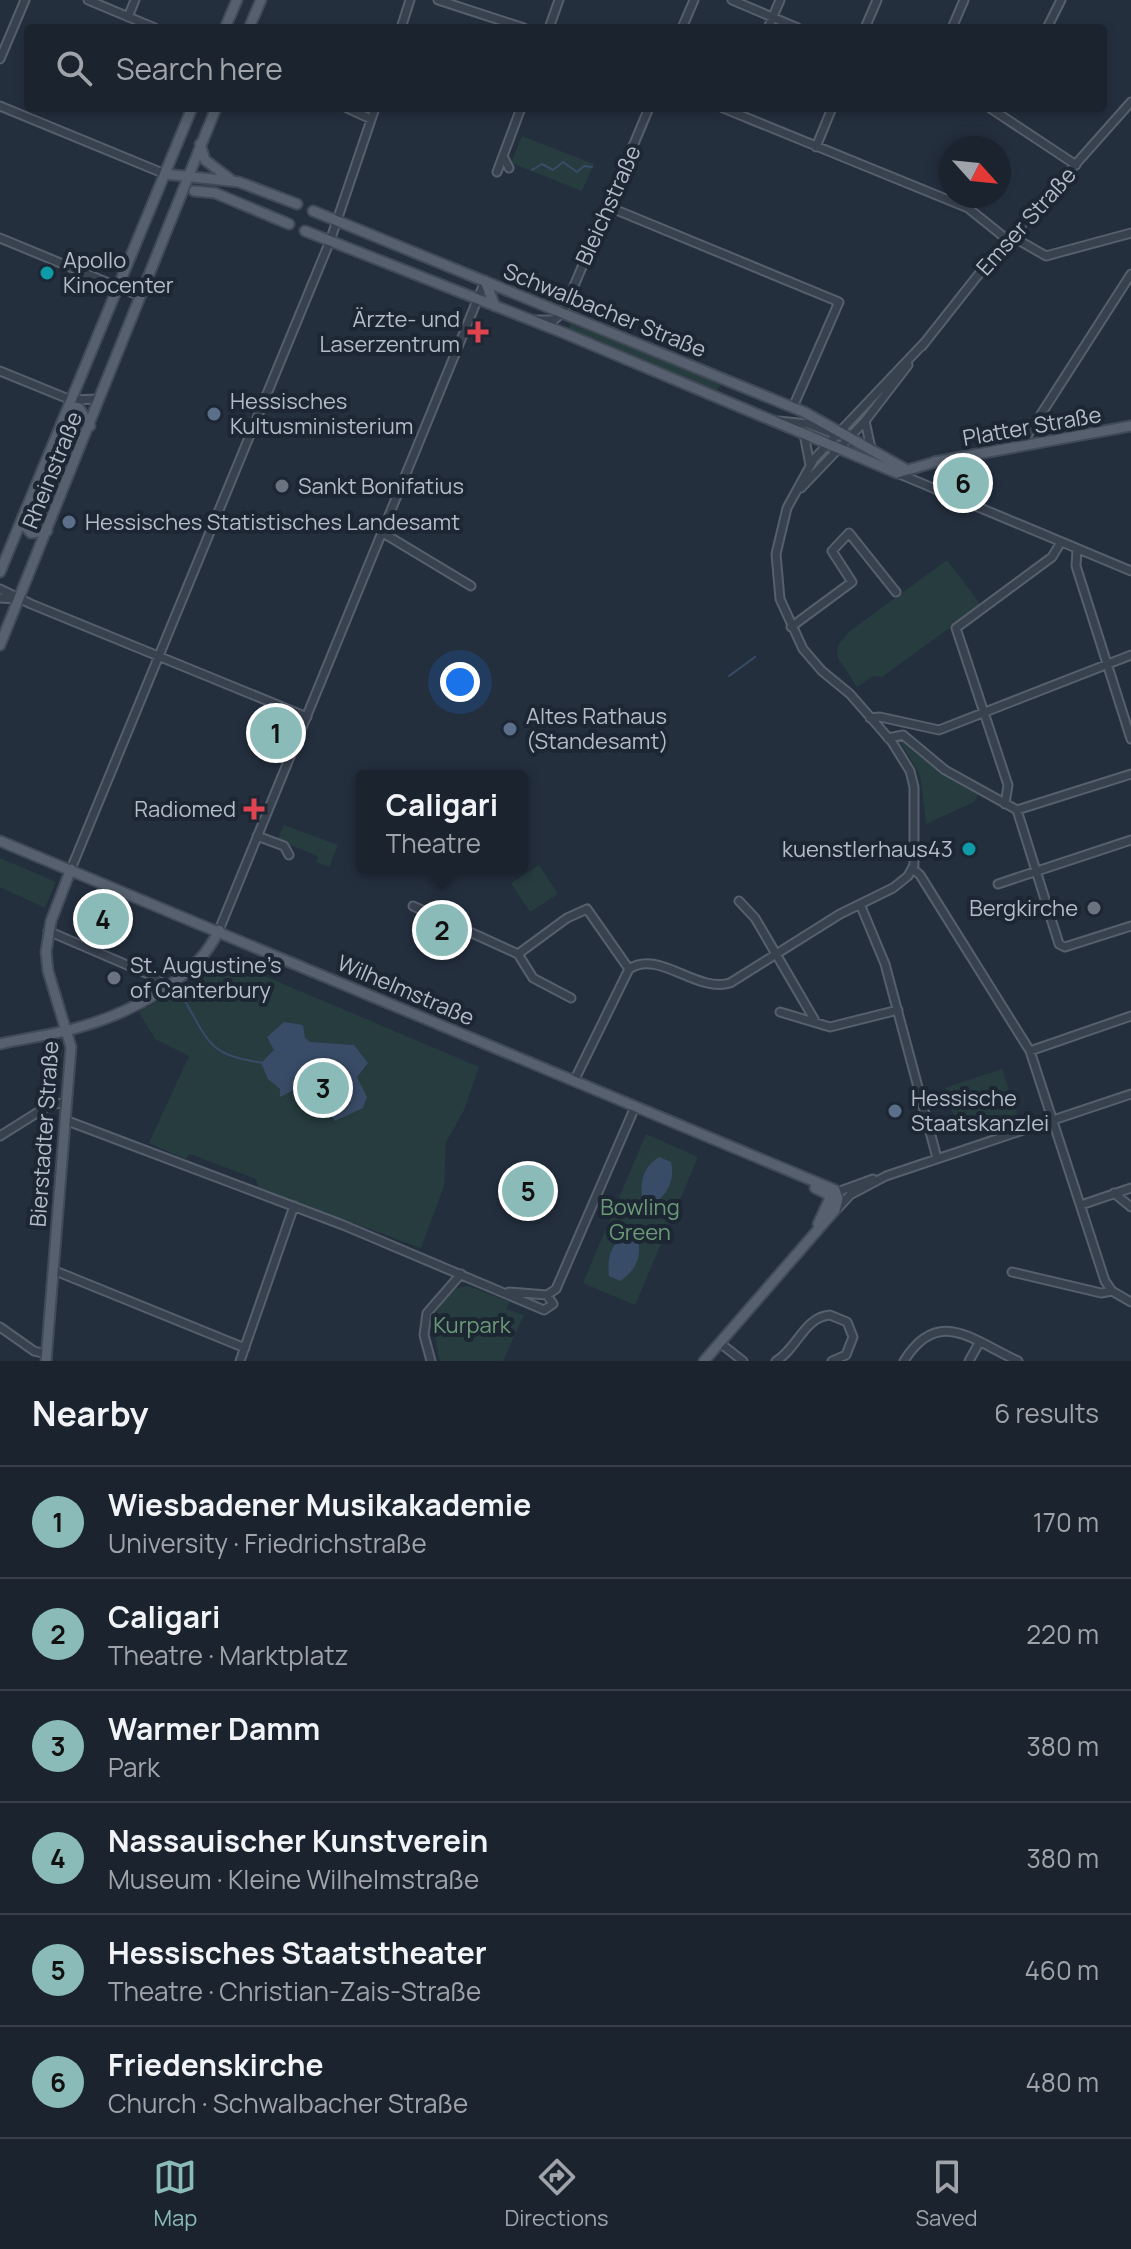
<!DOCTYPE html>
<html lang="en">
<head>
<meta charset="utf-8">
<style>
	:root { --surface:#1b232e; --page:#242b36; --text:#f1f3f6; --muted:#a0a4aa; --line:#39404a; --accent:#8bbbb9 }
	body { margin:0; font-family:Manrope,sans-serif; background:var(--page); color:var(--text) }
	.compass { position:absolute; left:939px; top:136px; width:72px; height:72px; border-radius:50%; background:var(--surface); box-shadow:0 4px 12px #0003; rotate:117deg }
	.you { position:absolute; left:460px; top:682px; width:28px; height:28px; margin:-20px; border:6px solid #fff; border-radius:50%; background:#1a73e8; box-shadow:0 0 0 12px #1a73e833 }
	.badge { display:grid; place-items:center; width:52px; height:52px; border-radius:50%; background:var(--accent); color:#111; font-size:26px; font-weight:700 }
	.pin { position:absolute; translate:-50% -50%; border:4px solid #fff; box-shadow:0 2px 8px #0006 }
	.popup { position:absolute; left:356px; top:770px; width:172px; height:104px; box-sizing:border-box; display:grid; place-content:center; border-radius:8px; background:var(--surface); filter:drop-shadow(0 2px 6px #0005); font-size:26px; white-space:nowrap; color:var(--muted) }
	.popup b { font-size:30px; color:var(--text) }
	.popup::after { content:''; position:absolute; left:50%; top:100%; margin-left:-16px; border:16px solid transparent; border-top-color:var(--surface) }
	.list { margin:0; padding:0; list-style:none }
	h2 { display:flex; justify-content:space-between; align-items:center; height:104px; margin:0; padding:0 32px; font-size:34px }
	h2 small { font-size:26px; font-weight:400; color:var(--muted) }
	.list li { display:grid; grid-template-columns:52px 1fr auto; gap:24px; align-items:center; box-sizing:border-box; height:112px; padding:0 32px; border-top:2px solid var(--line) }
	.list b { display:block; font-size:30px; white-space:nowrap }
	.list p { margin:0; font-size:26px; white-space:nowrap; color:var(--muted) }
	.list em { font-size:26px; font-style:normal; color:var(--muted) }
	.icon { flex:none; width:44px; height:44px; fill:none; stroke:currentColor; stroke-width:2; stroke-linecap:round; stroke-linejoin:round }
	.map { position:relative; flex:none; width:1131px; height:1361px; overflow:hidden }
	.search { position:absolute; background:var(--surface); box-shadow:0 4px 12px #0003; left:24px; right:24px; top:24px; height:88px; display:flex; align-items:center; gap:20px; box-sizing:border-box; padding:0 28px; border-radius:8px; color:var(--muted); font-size:30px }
	.sheet { height:776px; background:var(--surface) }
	nav { display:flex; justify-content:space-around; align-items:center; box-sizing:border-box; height:112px; border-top:2px solid var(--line); background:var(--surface); font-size:22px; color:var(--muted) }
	nav a { display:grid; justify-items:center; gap:4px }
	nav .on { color:var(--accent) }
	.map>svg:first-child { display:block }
	.green { fill:#263c3f }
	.water { fill:#394c67 }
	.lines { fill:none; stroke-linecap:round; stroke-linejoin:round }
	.stream { stroke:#394c67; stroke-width:2 }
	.minor-casing { stroke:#565f6c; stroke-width:11 }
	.major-casing { stroke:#414a57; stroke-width:13 }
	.minor { stroke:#38414e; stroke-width:7 }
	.major { stroke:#56606e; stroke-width:9 }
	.culture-dot { fill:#0f9aa8; stroke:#1d2633; stroke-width:3 }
	.health-dot { fill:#e0444e; stroke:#1d2633; stroke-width:3 }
	.service-dot { fill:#5c6f8a; stroke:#1d2633; stroke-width:3 }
	.worship-dot { fill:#6b7280; stroke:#1d2633; stroke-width:3 }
	.labels { text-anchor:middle; stroke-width:8; stroke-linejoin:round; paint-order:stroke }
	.street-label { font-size:22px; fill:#b4bcc9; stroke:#1d2633 }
	.poi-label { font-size:22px; fill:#b4bcc9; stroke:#1d2633; text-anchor:start }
	.park-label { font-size:22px; fill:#6b9a76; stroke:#1d2633 }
</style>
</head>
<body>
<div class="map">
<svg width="1131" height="1361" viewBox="0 0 1131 1361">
	<rect width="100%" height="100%" fill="#242f3e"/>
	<path class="green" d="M 522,136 L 594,164 L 582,191 L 511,163 Z
		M 571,324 L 607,338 L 626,342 L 721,382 L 717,392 L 568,331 Z
		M 947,560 L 981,605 L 882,677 L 873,676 L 857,687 L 837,656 L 838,645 L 850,631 Z
		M 899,740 L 978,795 L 974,802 L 926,824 L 920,775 Z
		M 284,825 L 338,845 L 329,867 L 316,862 L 318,856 L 277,840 Z
		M 0,858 L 56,882 L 45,908 L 0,887 Z
		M 539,865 L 558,894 L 530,912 L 511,883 Z
		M 220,957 L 479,1067 L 464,1110 L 446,1142 L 444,1186 L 421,1248 L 258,1188 L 256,1179 L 190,1154 L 185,1159 L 149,1143 L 189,1056 L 155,1039 L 139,1012 L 198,978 Z
		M 1002,1069 L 1018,1117 L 960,1135 L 945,1088 Z
		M 646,1134 L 698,1157 L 635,1305 L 583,1283 Z
		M 468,1286 L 510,1302 L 506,1309 L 524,1315 L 503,1361 L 440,1361 C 432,1334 429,1290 468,1286 Z"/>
	<path class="water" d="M 284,1022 L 303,1025 L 305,1038 L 310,1042 L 354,1045 L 368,1063 L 357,1077 L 367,1097 L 363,1108 L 335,1121 L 323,1103 L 302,1086 L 280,1097 L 280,1089 L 268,1079 L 261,1063 L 274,1050 L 267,1037 Z
		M 659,1157 L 671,1162 C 675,1180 668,1194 653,1204 L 642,1199 C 640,1181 643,1167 659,1157 Z
		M 626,1235 L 638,1240 C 642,1258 635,1271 620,1281 L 609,1276 C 607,1258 610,1245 626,1235 Z"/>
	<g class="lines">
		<path class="stream" d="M 532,170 L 542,164 L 553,170 L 563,162 L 577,172 L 584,166 L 592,167
			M 729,676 L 755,657
			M 185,1001 C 210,1045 211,1056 264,1063"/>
		<g class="minor-casing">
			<path id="minor" d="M 88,0 L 155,28
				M 438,0 L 524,28
				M 732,0 L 798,28
				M 128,17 L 135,0
				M 401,28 L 410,0
				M 549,28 L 559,0
				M 682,28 L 694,0
				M 768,28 L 780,0
				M 865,28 L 877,0
				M 952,28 L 964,0
				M 1047,28 L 1061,0
				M 0,59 L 25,0
				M 0,106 L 165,174
				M 347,108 L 371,119
				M 723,108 L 968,208 L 1009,241
				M 990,108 L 1076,165
				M 816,147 L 832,108
				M 503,156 L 509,168
				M 497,172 L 521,108
				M 609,207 L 839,302 L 793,407
				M 1013,237 L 1046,256 L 1131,233
				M 0,238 L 140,296
				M 535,320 L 554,320 L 563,312 L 649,108
				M 922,346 L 986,265 L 1131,102
				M 0,371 L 71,400 L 99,399
				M 778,421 L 808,424 L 839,436
				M 865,421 L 871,448
				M 804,434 L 810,465
				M 1020,447 L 1131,274
				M 897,473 L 1131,571
				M 801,488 L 865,421 L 908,365
				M 383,533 L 471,586
				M 1077,549 L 1076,566 L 1131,739
				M 0,589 L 31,604 L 307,717
				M 0,598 L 16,599
				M 791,627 L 852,582 L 832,551 L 849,533 L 896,592
				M 870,718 L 880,717 L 939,730 L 1131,655
				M 888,738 L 903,735 L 945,770 L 1017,810
				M 1005,804 L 1008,785 L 956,628 L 1052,557 L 1061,542
				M 1017,810 L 1059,944 L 1065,947 L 1131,926
				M 1017,810 L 1131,774
				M 257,836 L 284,846 L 289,855
				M 71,869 L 330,241 L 375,108
				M 913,869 L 920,875 L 1030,1051 L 1105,1281 L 1112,1291 L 1131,1302
				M 998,884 L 1131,840
				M 739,901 L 755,918 L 814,1019
				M 860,904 L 885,964 L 937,1158
				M 413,906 L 518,954
				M 219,930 L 485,281
				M 48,931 L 155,977 L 164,986
				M 518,954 L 567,918 L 587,909 L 629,969
				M 518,954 L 533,978 L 571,998
				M 629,969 C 659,949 696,993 730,983 L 840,914 L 893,888 L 908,876 L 914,865 L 914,787 L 910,771 L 892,742 L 850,694 L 822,671 L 803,649 L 780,599 L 776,554 L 787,508 L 814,459 L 925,342
				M 780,1012 L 830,1027 L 898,1010
				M 1030,1051 L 1131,1016
				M 574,1081 L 629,969
				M 65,1120 L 343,1225 L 544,1310 L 553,1304 L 547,1295
				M 0,1136 L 51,1104 L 66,1103
				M 1114,1193 L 1131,1207
				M 832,1194 L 873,1179
				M 1081,1205 L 1131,1188
				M 837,1209 L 850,1195 L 886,1176 L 1131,1094
				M 53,1270 L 245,1348
				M 1012,1272 L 1101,1293 L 1112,1291
				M 509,1292 L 547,1295 L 556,1289 L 635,1107
				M 0,1327 L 34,1351 L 46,1354
				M 720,1343 L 743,1361
				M 240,1361 L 294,1206
				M 431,1361 L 424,1335 L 427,1313 L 461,1274
				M 776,1361 C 797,1349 804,1317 830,1315 L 847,1322 L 853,1337 L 846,1355 L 832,1361
				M 904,1361 C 938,1306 972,1340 1018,1361
				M 969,1361 L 979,1343"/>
		</g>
		<g class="major-casing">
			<path id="major" d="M 225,28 L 237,0
				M 249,28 L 261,0
				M 200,144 L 205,160 L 230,179
				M 165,174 L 239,182 L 297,204
				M 194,191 L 215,193 L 289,224
				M 313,211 L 804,412 L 907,470
				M 305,231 L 564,333 L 897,473 L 939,461
				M 485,281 L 495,306
				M 67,410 L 72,406 L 79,408 L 90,426
				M 934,462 L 1131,426
				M 21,521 L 31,533 L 47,531
				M 0,572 L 192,108
				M 0,645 L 216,108
				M 0,841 L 835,1190 L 838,1199 L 835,1210 L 704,1361
				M 0,1044 C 26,1038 54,1035 80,1027 C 130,1013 197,979 219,930
				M 815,1188 L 831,1196 L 818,1224
				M 46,1361 L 71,1047 L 48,971 L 46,952 L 51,921 L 71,869"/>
		</g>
		<use href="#minor" class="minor"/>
		<use href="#major" class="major"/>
	</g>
	<g class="culture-dot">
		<circle cx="47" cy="273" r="8"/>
		<circle cx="969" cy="849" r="8"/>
	</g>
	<g class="health-dot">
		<path d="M474 320h8v8h8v8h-8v8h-8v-8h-8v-8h8z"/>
		<path d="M250 797h8v8h8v8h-8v8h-8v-8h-8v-8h8z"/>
	</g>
	<g class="service-dot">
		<circle cx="214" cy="414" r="8"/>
		<circle cx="69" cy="522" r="8"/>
		<circle cx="510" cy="729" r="8"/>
		<circle cx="895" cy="1111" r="8"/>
	</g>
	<g class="worship-dot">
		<circle cx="282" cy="486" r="8"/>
		<circle cx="1094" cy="908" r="8"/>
		<circle cx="114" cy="978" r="8"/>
	</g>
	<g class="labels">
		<g class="street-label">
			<text transform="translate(608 205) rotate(-66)" y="8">Bleichstraße</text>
			<text transform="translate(1026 221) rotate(-48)" y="8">Emser Straße</text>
			<text transform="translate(605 310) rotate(22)" y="8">Schwalbacher Straße</text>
			<text transform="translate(1032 426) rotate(-10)" y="8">Platter Straße</text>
			<text transform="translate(52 470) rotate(-68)" y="8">Rheinstraße</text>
			<text transform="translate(406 990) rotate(23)" y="8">Wilhelmstraße</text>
			<text transform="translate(44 1134) rotate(-86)" y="8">Bierstadter Straße</text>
		</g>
		<g class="poi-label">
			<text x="63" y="268">Apollo<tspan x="63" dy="25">Kinocenter</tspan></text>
			<text x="460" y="327" text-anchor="end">Ärzte- und<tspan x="460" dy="25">Laserzentrum</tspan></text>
			<text x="230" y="409">Hessisches<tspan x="230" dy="25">Kultusministerium</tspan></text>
			<text x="298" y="494">Sankt Bonifatius</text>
			<text x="85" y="530">Hessisches Statistisches Landesamt</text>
			<text x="526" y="724">Altes Rathaus<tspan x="526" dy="25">(Standesamt)</tspan></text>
			<text x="236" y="817" text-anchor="end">Radiomed</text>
			<text x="953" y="857" text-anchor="end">kuenstlerhaus43</text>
			<text x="1078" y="916" text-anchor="end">Bergkirche</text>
			<text x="130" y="973">St. Augustine’s<tspan x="130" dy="25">of Canterbury</tspan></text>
			<text x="911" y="1106">Hessische<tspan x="911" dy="25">Staatskanzlei</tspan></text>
		</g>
		<g class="park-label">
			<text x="640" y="1215">Bowling<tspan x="640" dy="25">Green</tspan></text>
			<text x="472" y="1333">Kurpark</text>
		</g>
	</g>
</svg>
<svg class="compass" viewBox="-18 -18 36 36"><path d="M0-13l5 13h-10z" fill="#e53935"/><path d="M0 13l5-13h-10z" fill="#a0a4aa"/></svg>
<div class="you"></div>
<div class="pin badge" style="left:276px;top:733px">1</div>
<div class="pin badge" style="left:442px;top:930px">2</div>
<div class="popup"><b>Caligari</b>Theatre</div>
<div class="pin badge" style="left:323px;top:1088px">3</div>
<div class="pin badge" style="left:103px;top:919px">4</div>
<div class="pin badge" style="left:528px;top:1191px">5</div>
<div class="pin badge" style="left:963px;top:483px">6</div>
<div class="search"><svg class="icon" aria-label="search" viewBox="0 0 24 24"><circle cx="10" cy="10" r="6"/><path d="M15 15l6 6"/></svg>Search here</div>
</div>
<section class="sheet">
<h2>Nearby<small>6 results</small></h2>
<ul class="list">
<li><span class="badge">1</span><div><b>Wiesbadener Musikakademie</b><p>University · Friedrichstraße</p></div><em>170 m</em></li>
<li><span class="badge">2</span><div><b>Caligari</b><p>Theatre · Marktplatz</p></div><em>220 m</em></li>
<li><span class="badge">3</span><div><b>Warmer Damm</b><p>Park</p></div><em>380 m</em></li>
<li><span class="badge">4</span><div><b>Nassauischer Kunstverein</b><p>Museum · Kleine Wilhelmstraße</p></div><em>380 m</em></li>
<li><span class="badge">5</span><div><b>Hessisches Staatstheater</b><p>Theatre · Christian-Zais-Straße</p></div><em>460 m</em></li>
<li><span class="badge">6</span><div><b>Friedenskirche</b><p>Church · Schwalbacher Straße</p></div><em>480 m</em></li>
</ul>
</section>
<nav>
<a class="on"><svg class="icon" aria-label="map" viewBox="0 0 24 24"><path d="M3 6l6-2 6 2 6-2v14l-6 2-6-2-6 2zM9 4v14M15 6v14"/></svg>Map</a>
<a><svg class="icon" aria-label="directions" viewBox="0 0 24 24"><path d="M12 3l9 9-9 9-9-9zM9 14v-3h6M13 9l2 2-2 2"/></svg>Directions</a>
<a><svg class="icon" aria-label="saved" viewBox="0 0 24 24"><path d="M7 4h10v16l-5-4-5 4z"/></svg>Saved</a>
</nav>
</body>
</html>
